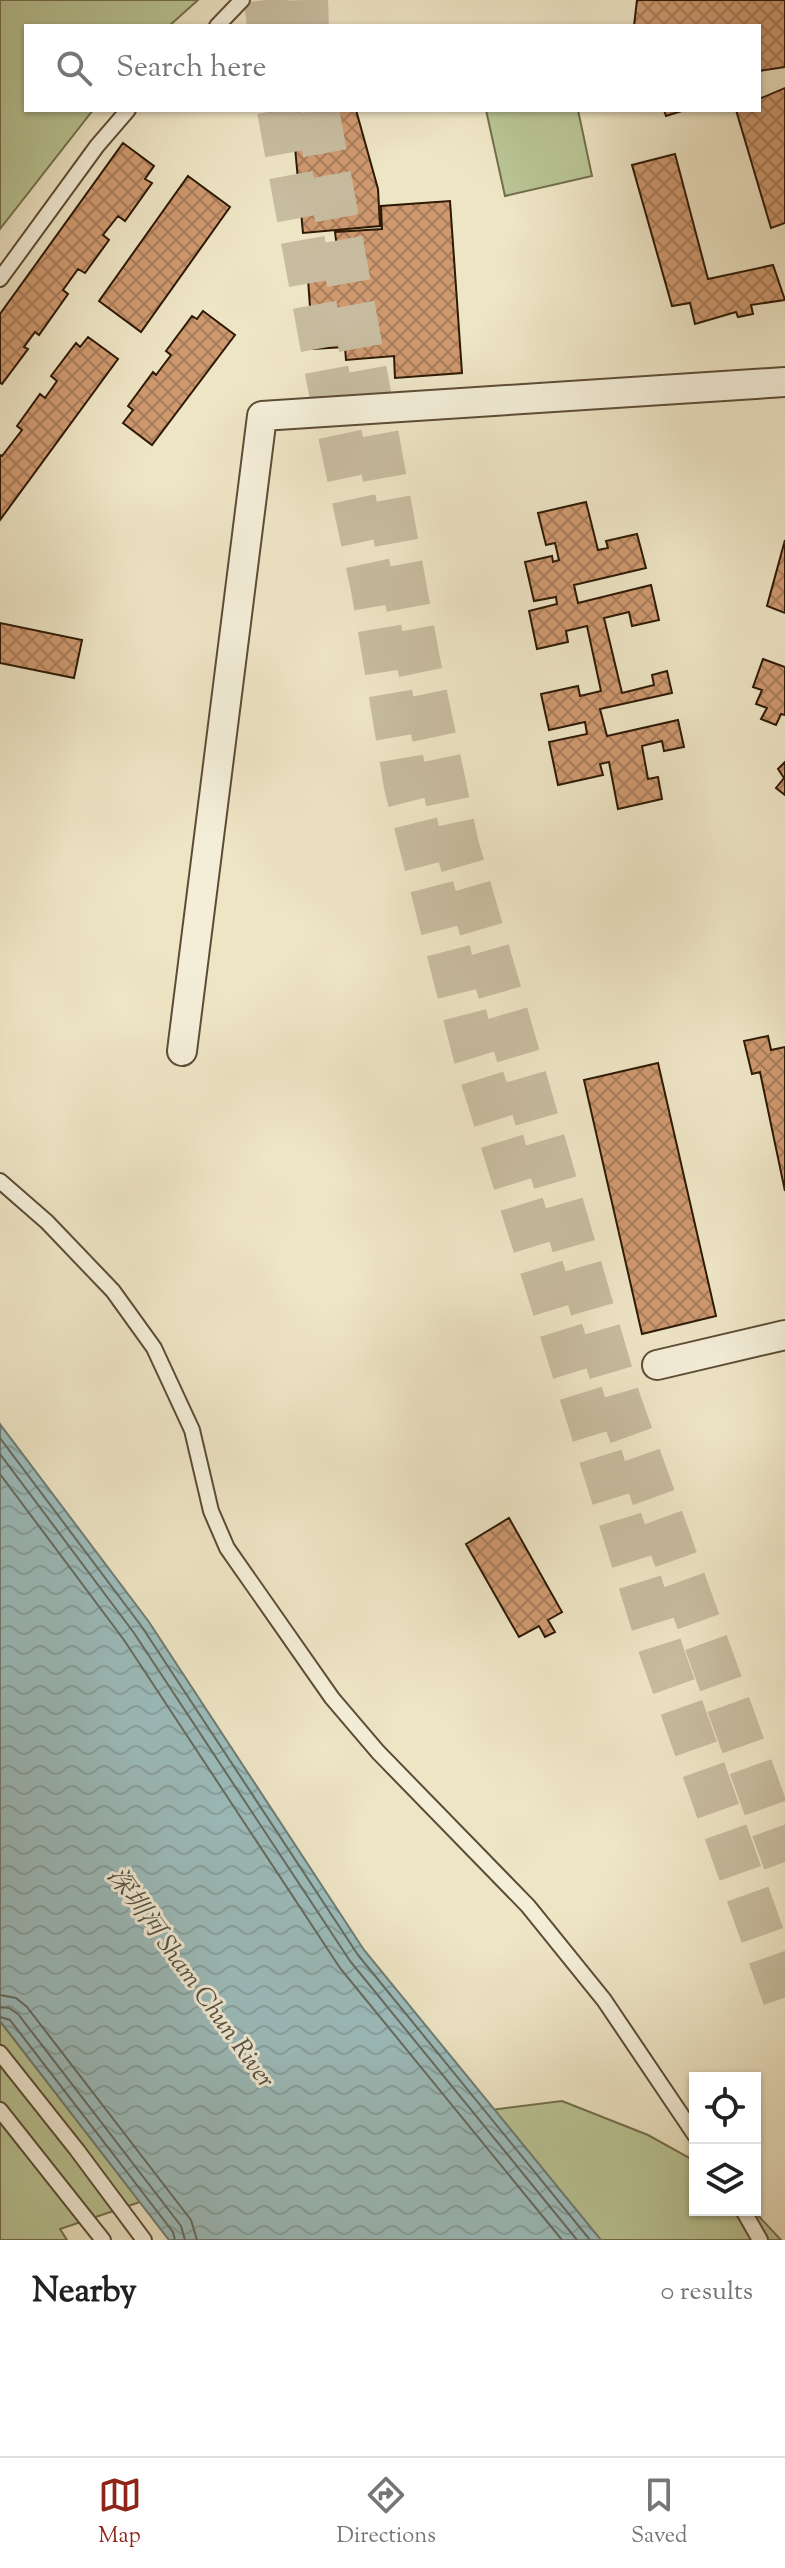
<!DOCTYPE html>
<html lang="en">
<head>
<meta charset="utf-8">
<style>
	:root { --surface:#fff; --page:#f6f6f6; --text:#222; --muted:#767676; --line:#e0e0e0; --accent:#8f2418 }
	body { margin:0; font-family:"Sorts Mill Goudy","Noto Serif SC",serif; background:var(--page); color:var(--text) }
	.controls { position:absolute; right:24px; bottom:24px; display:grid; overflow:hidden; border-radius:0px; box-shadow:0 2px 6px #0004 }
	.controls button { width:72px; height:72px; display:grid; place-items:center; padding:0; border:0; border-bottom:2px solid var(--line); background:var(--surface); color:var(--text); font:40px sans-serif }
	.list { margin:0; padding:0; list-style:none }
	h2 { display:flex; justify-content:space-between; align-items:center; height:104px; margin:0; padding:0 32px; font-size:34px }
	h2 small { font-size:26px; font-weight:400; color:var(--muted) }
	.icon { flex:none; width:44px; height:44px; fill:none; stroke:currentColor; stroke-width:2; stroke-linecap:round; stroke-linejoin:round }
	.map { position:relative; flex:none; width:785px; height:2240px; overflow:hidden }
	.search { position:absolute; background:var(--surface); box-shadow:0 2px 6px #0004; left:24px; right:24px; top:24px; height:88px; display:flex; align-items:center; gap:20px; box-sizing:border-box; padding:0 28px; border-radius:0px; color:var(--muted); font-size:30px }
	.sheet { height:216px; background:var(--surface) }
	nav { display:flex; justify-content:space-around; align-items:center; box-sizing:border-box; height:112px; border-top:2px solid var(--line); background:var(--surface); font-size:22px; color:var(--muted) }
	nav a { display:grid; justify-items:center; gap:4px }
	nav .on { color:var(--accent) }
	.map>svg:first-child { display:block }
	.grass { fill:#b9c494; stroke:#736e4c; stroke-width:2 }
	.water { fill:url(#water-waves); stroke:#707b73; stroke-width:2 }
	.lines { fill:none; stroke-linecap:round; stroke-linejoin:round }
	.shore { stroke:#646b61; stroke-width:2 }
	.building { fill:url(#building-cross-hatch); stroke:#2d1905; stroke-width:2 }
	.trunk-tunnel { stroke:#c7bc9f; stroke-width:44; stroke-dasharray:44 22; stroke-linecap:butt }
	.service-casing { stroke:#5d4c35; stroke-width:18 }
	.minor-casing { stroke:#5d4c35; stroke-width:32 }
	.service { stroke:#f4eed9; stroke-width:14 }
	.minor { stroke:#f4eed9; stroke-width:28 }
	.labels { text-anchor:middle; stroke-width:6; stroke-linejoin:round; paint-order:stroke }
	.water-label { font-size:26px; font-style:italic; fill:#545245; stroke:#f4eed9 }
</style>
</head>
<body>
<div class="map">
<svg width="785" height="2240" viewBox="0 0 785 2240">
	<defs>
		<pattern id="water-waves" width="16" height="10" patternUnits="userSpaceOnUse" patternTransform="scale(2)"><rect width="16" height="10" fill="#9cbdbd"/><path d="M0 5q4-4 8 0t8 0" fill="none" stroke="#87a2a1"/></pattern>
		<pattern id="building-cross-hatch" width="8" height="8" patternUnits="userSpaceOnUse" patternTransform="scale(2)"><rect width="8" height="8" fill="#cf9970"/><path d="M0 0l8 8M0 8l8-8" fill="none" stroke="#a87c5a"/></pattern>
	</defs>
	<rect width="100%" height="100%" fill="#eee5c5"/>
	<filter id="stains"><feTurbulence type="fractalNoise" baseFrequency=".0025" numOctaves="4"/><feColorMatrix values="0 0 0 0 .2 0 0 0 0 .09 0 0 0 0 .02 0 0 0 .5 -.17"/></filter>
	<radialGradient id="worn" r=".72"><stop offset=".6" stop-color="#630" stop-opacity="0"/><stop offset="1" stop-color="#630" stop-opacity=".3"/></radialGradient>
	<path class="grass" d="M 0,0 L 198,0 L 169,26 L 26,26 L 26,110 L 93,110 L 0,229 Z
		M 486,110 L 578,110 L 592,176 L 505,196 Z
		M 0,2021 L 140,2202 L 60,2229 L 67,2240 L 0,2240 Z
		M 562,2101 L 648,2135 L 695,2161 L 695,2210 L 753,2210 L 781,2240 L 600,2240 L 491,2110 Z"/>
	<path class="water" d="M 0,1424 L 149,1622 L 364,1950 L 601,2240 L 169,2240 L 0,2021 Z"/>
	<g class="lines">
		<path class="shore" d="M 0,1438 L 142,1627 L 358,1955 L 590,2240
			M 0,1454 L 134,1633 L 350,1961 L 577,2240
			M 0,1474 L 124,1640 L 340,1968 L 562,2240
			M 0,1995 L 16,1998 L 27,2007 L 191,2220 L 197,2240
			M 0,2007 L 9,2008 L 18,2014 L 181,2226 L 185,2240
			M 0,2017 L 10,2020 L 173,2232 L 175,2240"/>
	</g>
	<path class="building" d="M 637,0 L 785,0 L 785,67 L 759,71 L 759,26 L 634,26 Z
		M 785,88 L 785,223 L 771,228 L 736,110 L 759,110 L 759,99 Z
		M 327,110 L 356,110 L 378,189 L 380,226 L 303,233 L 293,126 L 327,123 Z
		M 664,110 L 685,110 L 666,116 Z
		M 123,143 L 154,166 L 145,179 L 152,183 L 125,221 L 118,216 L 103,235 L 109,240 L 85,273 L 78,269 L 63,290 L 68,294 L 39,335 L 35,332 L 24,347 L 28,349 L 2,384 L 0,383 L 0,314 Z
		M 675,154 L 708,279 L 773,265 L 785,300 L 751,305 L 753,314 L 738,317 L 736,312 L 695,324 L 690,303 L 672,306 L 632,165 Z
		M 188,176 L 230,207 L 141,332 L 99,301 Z
		M 450,201 L 462,373 L 395,378 L 394,356 L 346,360 L 345,347 L 313,349 L 306,251 L 337,248 L 335,232 L 382,229 L 381,206 Z
		M 203,311 L 235,335 L 152,445 L 123,423 L 133,410 L 128,406 L 153,372 L 156,375 L 171,355 L 166,351 L 192,316 L 197,319 Z
		M 88,337 L 118,359 L 0,520 L 0,455 L 2,456 L 22,430 L 17,426 L 40,394 L 45,398 L 57,381 L 51,376 L 76,343 L 80,347 Z
		M 586,502 L 598,550 L 608,548 L 606,541 L 637,534 L 646,568 L 574,585 L 578,603 L 651,585 L 659,620 L 632,626 L 629,612 L 604,618 L 622,693 L 654,685 L 652,675 L 667,671 L 672,693 L 600,709 L 607,736 L 678,720 L 684,747 L 664,751 L 662,741 L 642,746 L 648,779 L 658,777 L 662,799 L 618,809 L 609,762 L 600,764 L 603,775 L 558,785 L 549,742 L 587,734 L 585,722 L 549,730 L 541,694 L 578,686 L 580,696 L 601,691 L 587,626 L 566,631 L 568,642 L 537,649 L 529,611 L 557,604 L 556,597 L 534,601 L 525,562 L 552,556 L 553,562 L 559,560 L 555,543 L 546,545 L 538,513 Z
		M 785,540 L 785,613 L 767,606 Z
		M 0,623 L 82,640 L 74,678 L 0,663 Z
		M 763,659 L 785,667 L 785,715 L 781,714 L 776,725 L 761,719 L 767,708 L 756,704 L 762,690 L 753,687 Z
		M 785,762 L 785,795 L 776,788 L 784,778 L 778,769 Z
		M 768,1036 L 771,1050 L 785,1047 L 785,1191 L 760,1072 L 752,1074 L 744,1041 Z
		M 658,1063 L 716,1316 L 642,1334 L 584,1080 Z
		M 509,1518 L 562,1612 L 548,1620 L 555,1632 L 545,1637 L 539,1626 L 519,1637 L 466,1544 Z"/>
	<g class="lines">
		<path class="trunk-tunnel" d="M 266,0 L 269,26
			M 306,0 L 307,26
			M 279,110 L 329,383 L 373,589 L 406,786 L 475,1055 L 662,1653 L 785,1999
			M 317,110 L 418,660 L 457,846 L 619,1401 L 785,1862"/>
		<g class="service-casing">
			<path id="service" d="M 217,26 L 242,0
				M 0,279 L 97,146 L 128,110
				M 0,1181 L 47,1222 L 113,1291 L 154,1348 L 192,1430 L 211,1511 L 227,1548 L 332,1698 L 378,1752 L 528,1906 L 604,2000 L 695,2135
				M 0,2053 L 77,2150 L 144,2240
				M 0,2110 L 103,2240
				M 743,2210 L 760,2240"/>
		</g>
		<g class="minor-casing">
			<path id="minor" d="M 182,1051 L 262,416 L 785,382
				M 657,1365 L 785,1335"/>
		</g>
		<use href="#service" class="service"/>
		<use href="#minor" class="minor"/>
	</g>
	<g class="labels">
		<g class="water-label">
			<text transform="translate(192 1977) rotate(54)" y="9">深圳河 Sham Chun River</text>
		</g>
	</g>
	<rect width="100%" height="100%" filter="url(#stains)"/>
	<rect width="100%" height="100%" fill="url(#worn)"/>
</svg>
<div class="controls">
<button><svg class="icon" aria-label="locate" viewBox="0 0 24 24"><circle cx="12" cy="12" r="6"/><path d="M12 2v4M12 18v4M2 12h4M18 12h4"/></svg></button>
<button><svg class="icon" aria-label="layers" viewBox="0 0 24 24"><path d="M12 4l9 5-9 5-9-5zM3 14l9 5 9-5"/></svg></button>
</div>
<div class="search"><svg class="icon" aria-label="search" viewBox="0 0 24 24"><circle cx="10" cy="10" r="6"/><path d="M15 15l6 6"/></svg>Search here</div>
</div>
<section class="sheet">
<h2>Nearby<small>0 results</small></h2>
<ul class="list">
</ul>
</section>
<nav>
<a class="on"><svg class="icon" aria-label="map" viewBox="0 0 24 24"><path d="M3 6l6-2 6 2 6-2v14l-6 2-6-2-6 2zM9 4v14M15 6v14"/></svg>Map</a>
<a><svg class="icon" aria-label="directions" viewBox="0 0 24 24"><path d="M12 3l9 9-9 9-9-9zM9 14v-3h6M13 9l2 2-2 2"/></svg>Directions</a>
<a><svg class="icon" aria-label="saved" viewBox="0 0 24 24"><path d="M7 4h10v16l-5-4-5 4z"/></svg>Saved</a>
</nav>
</body>
</html>
